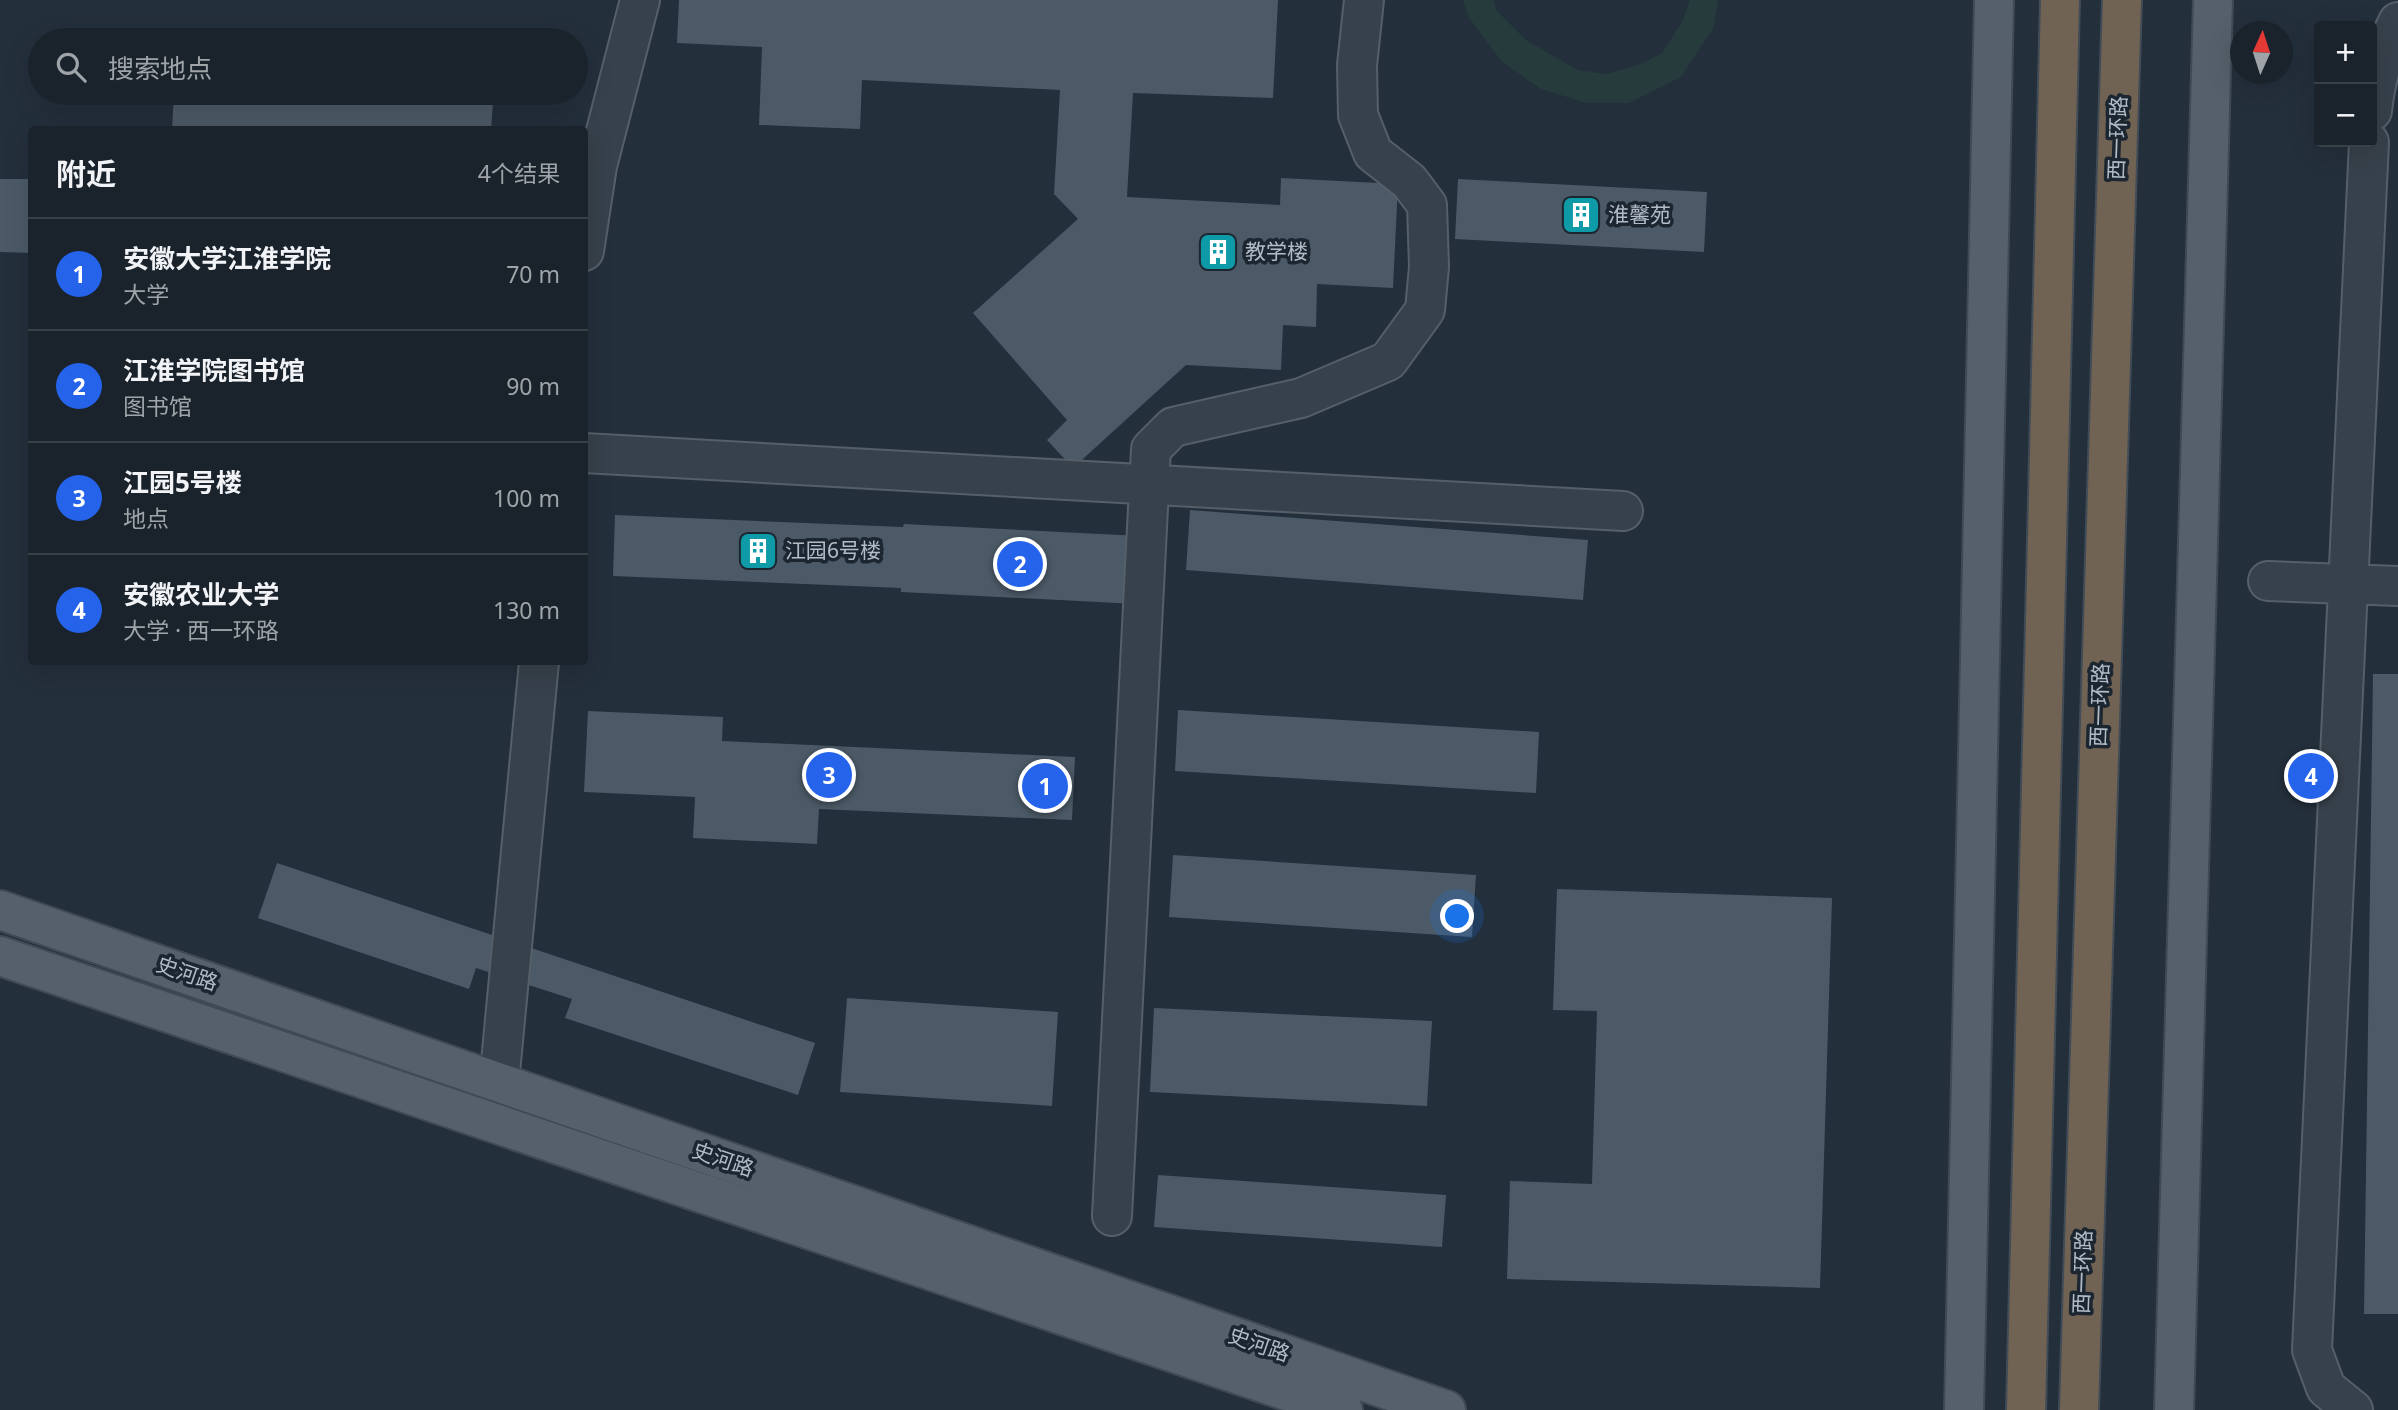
<!DOCTYPE html>
<html lang="zh">
<head>
<meta charset="utf-8">
<style>
	:root { --surface:#1a232c; --page:#232b34; --text:#f1f3f6; --muted:#9fa4a9; --line:#384048; --accent:#2563eb }
	body { margin:0; font-family:"Noto Sans","Noto Sans SC",sans-serif; background:var(--page); color:var(--text) }
	.controls { position:absolute; right:21px; top:21px; display:grid; overflow:hidden; border-radius:7px; box-shadow:0 7px 28px #0002 }
	.controls button { width:63px; height:63px; display:grid; place-items:center; padding:0; border:0; border-bottom:2px solid var(--line); background:var(--surface); color:var(--text); font:35px sans-serif }
	.compass { position:absolute; left:2230px; top:21px; width:63px; height:63px; border-radius:50%; background:var(--surface); box-shadow:0 7px 28px #0002; rotate:3deg }
	.you { position:absolute; left:1458px; top:917px; width:24px; height:24px; margin:-18px; border:5px solid #fff; border-radius:50%; background:#1a73e8; box-shadow:0 0 0 10px #1a73e833 }
	.badge { display:grid; place-items:center; width:46px; height:46px; border-radius:50%; background:var(--accent); color:#fff; font-size:23px; font-weight:700 }
	.pin { position:absolute; translate:-50% -50%; border:4px solid #fff; box-shadow:0 2px 7px #0006 }
	.list { margin:0; padding:0; list-style:none }
	h2 { display:flex; justify-content:space-between; align-items:center; height:91px; margin:0; padding:0 28px; font-size:30px }
	h2 small { font-size:23px; font-weight:400; color:var(--muted) }
	.list li { display:grid; grid-template-columns:46px 1fr auto; gap:21px; align-items:center; box-sizing:border-box; height:112px; padding:0 28px; border-top:2px solid var(--line) }
	.list b { display:block; font-size:26px; white-space:nowrap }
	.list p { margin:0; font-size:23px; white-space:nowrap; color:var(--muted) }
	.list em { font-size:23px; font-style:normal; color:var(--muted) }
	.icon { flex:none; width:38px; height:38px; fill:none; stroke:currentColor; stroke-width:2; stroke-linecap:round; stroke-linejoin:round }
	.map { position:relative; flex:none; width:2398px; height:1410px; overflow:hidden }
	.search { position:absolute; background:var(--surface); box-shadow:0 7px 28px #0002; left:28px; top:28px; width:560px; height:77px; display:flex; align-items:center; gap:18px; box-sizing:border-box; padding:0 24px; border-radius:38px; color:var(--muted); font-size:26px }
	.panel { position:absolute; background:var(--surface); box-shadow:0 7px 28px #0002; left:28px; top:126px; width:560px; height:539px; border-radius:7px }
	.map>svg:first-child { display:block }
	.green { fill:#253b3c }
	.building { fill:#4c5a67 }
	.lines { fill:none; stroke-linecap:round; stroke-linejoin:round }
	.minor-casing { stroke:#555f69; stroke-width:42 }
	.major-casing { stroke:#404a54; stroke-width:42 }
	.highway-casing { stroke:#424c56; stroke-width:42 }
	.minor { stroke:#37414b; stroke-width:38 }
	.major { stroke:#55606b; stroke-width:38 }
	.highway { stroke:#716354; stroke-width:38 }
	.labels { text-anchor:middle; stroke-width:7; stroke-linejoin:round; paint-order:stroke }
	.street-label { font-size:21px; fill:#b2bcc7; stroke:#1c2630 }
	.poi-label { font-size:21px; fill:#b2bcc7; stroke:#1c2630; text-anchor:start }
</style>
</head>
<body>
<div class="map">
<svg width="2398" height="1410" viewBox="0 0 2398 1410">
	<rect width="100%" height="100%" fill="#232f3b"/>
	<path class="green" d="M 1463,0 L 1494,0 L 1496,10 L 1526,40 L 1578,70 L 1606,74 L 1641,64 L 1662,53 L 1682,22 L 1690,0 L 1718,0 L 1714,27 L 1681,77 L 1629,103 L 1586,103 L 1541,89 L 1502,62 L 1469,18 Z"/>
	<path class="building" d="M 679,0 L 1278,0 L 1273,98 L 1133,93 L 1127,197 L 1280,205 L 1281,178 L 1398,184 L 1393,288 L 1317,284 L 1316,327 L 1283,325 L 1281,370 L 1186,365 L 1073,468 L 1047,440 L 1067,420 L 973,313 L 1078,219 L 1054,194 L 1060,90 L 862,80 L 860,129 L 759,125 L 762,47 L 677,43 Z
		M 174,93 L 326,93 L 493,103 L 491,130 L 172,130 Z
		M 0,179 L 32,179 L 32,253 L 0,252 Z
		M 1458,179 L 1707,192 L 1704,252 L 1455,239 Z
		M 1190,510 L 1588,540 L 1583,600 L 1186,570 Z
		M 615,515 L 903,527 L 904,524 L 1140,536 L 1137,604 L 901,592 L 901,588 L 613,576 Z
		M 2373,674 L 2398,674 L 2398,1314 L 2364,1314 Z
		M 1178,710 L 1539,732 L 1536,793 L 1175,771 Z
		M 588,711 L 723,717 L 722,741 L 1075,757 L 1072,820 L 819,809 L 817,844 L 693,838 L 695,797 L 584,792 Z
		M 1173,855 L 1476,875 L 1472,937 L 1169,917 Z
		M 277,863 L 815,1043 L 798,1095 L 565,1018 L 572,999 L 476,968 L 469,989 L 258,918 Z
		M 1557,889 L 1832,898 L 1820,1288 L 1507,1279 L 1510,1181 L 1592,1184 L 1597,1011 L 1553,1010 Z
		M 847,998 L 1058,1012 L 1052,1106 L 840,1092 Z
		M 1154,1008 L 1432,1021 L 1427,1106 L 1150,1092 Z
		M 1158,1175 L 1446,1195 L 1442,1247 L 1154,1227 Z"/>
	<g class="lines">
		<g class="minor-casing">
			<path id="minor" d="M 2372,111 C 2375,78 2384,51 2398,22
				M 584,251 L 597,166 L 640,0
				M 584,453 L 1623,511
				M 2268,581 L 2398,586
				M 499,1083 L 539,662
				M 1112,1216 L 1151,449 L 1173,427 L 1301,398 L 1388,361 L 1425,310 L 1429,267 L 1427,205 L 1409,181 L 1373,153 L 1358,115 L 1357,65 L 1364,0
				M 2353,1410 L 2326,1388 L 2312,1350 L 2369,142"/>
		</g>
		<g class="major-casing">
			<path id="major" d="M 0,910 L 1446,1410
				M 0,956 L 1343,1410
				M 1964,1410 L 1994,0
				M 2174,1410 L 2213,0"/>
		</g>
		<g class="highway-casing">
			<path id="highway" d="M 2026,1410 L 2060,0
				M 2079,1410 L 2122,0"/>
		</g>
		<use href="#minor" class="minor"/>
		<use href="#major" class="major"/>
		<use href="#highway" class="highway"/>
	</g>
	<defs>
		<g id="building-square" transform="scale(2.0125)"><rect x="-9" y="-9" width="18" height="18" rx="4" fill="#0f9aa8" stroke="#1c2630"/><path d="M-4-6H4V6H1V3H-1V6H-4ZM-2.5-4.3h1.7v1.8h-1.7ZM.8-4.3h1.7v1.8H.8ZM-2.5-1h1.7V.8h-1.7ZM.8-1h1.7V.8H.8Z" fill="#fff"/></g>
	</defs>
	<g fill-rule="evenodd">
		<use href="#building-square" x="1581" y="215"/>
		<use href="#building-square" x="1218" y="252"/>
		<use href="#building-square" x="758" y="551"/>
	</g>
	<g class="labels">
		<g class="street-label">
			<text transform="translate(2118 138) rotate(-88)" y="7">西一环路</text>
			<text transform="translate(2100 705) rotate(-88)" y="7">西一环路</text>
			<text transform="translate(187 974) rotate(19)" y="7">史河路</text>
			<text transform="translate(723 1160) rotate(19)" y="7">史河路</text>
			<text transform="translate(2083 1272) rotate(-88)" y="7">西一环路</text>
			<text transform="translate(1259 1345) rotate(19)" y="7">史河路</text>
		</g>
		<g class="poi-label">
			<text x="1608" y="222">淮馨苑</text>
			<text x="1245" y="259">教学楼</text>
			<text x="785" y="558">江园6号楼</text>
		</g>
	</g>
</svg>
<div class="controls">
<button>+</button>
<button>−</button>
</div>
<svg class="compass" viewBox="-18 -18 36 36"><path d="M0-13l5 13h-10z" fill="#e53935"/><path d="M0 13l5-13h-10z" fill="#9fa4a9"/></svg>
<div class="you"></div>
<div class="pin badge" style="left:1045px;top:786px">1</div>
<div class="pin badge" style="left:1020px;top:564px">2</div>
<div class="pin badge" style="left:829px;top:775px">3</div>
<div class="pin badge" style="left:2311px;top:776px">4</div>
<div class="search"><svg class="icon" aria-label="search" viewBox="0 0 24 24"><circle cx="10" cy="10" r="6"/><path d="M15 15l6 6"/></svg>搜索地点</div>
<section class="panel">
<h2>附近<small>4个结果</small></h2>
<ul class="list">
<li><span class="badge">1</span><div><b>安徽大学江淮学院</b><p>大学</p></div><em>70 m</em></li>
<li><span class="badge">2</span><div><b>江淮学院图书馆</b><p>图书馆</p></div><em>90 m</em></li>
<li><span class="badge">3</span><div><b>江园5号楼</b><p>地点</p></div><em>100 m</em></li>
<li><span class="badge">4</span><div><b>安徽农业大学</b><p>大学 · 西一环路</p></div><em>130 m</em></li>
</ul>
</section>
</div>
</body>
</html>
